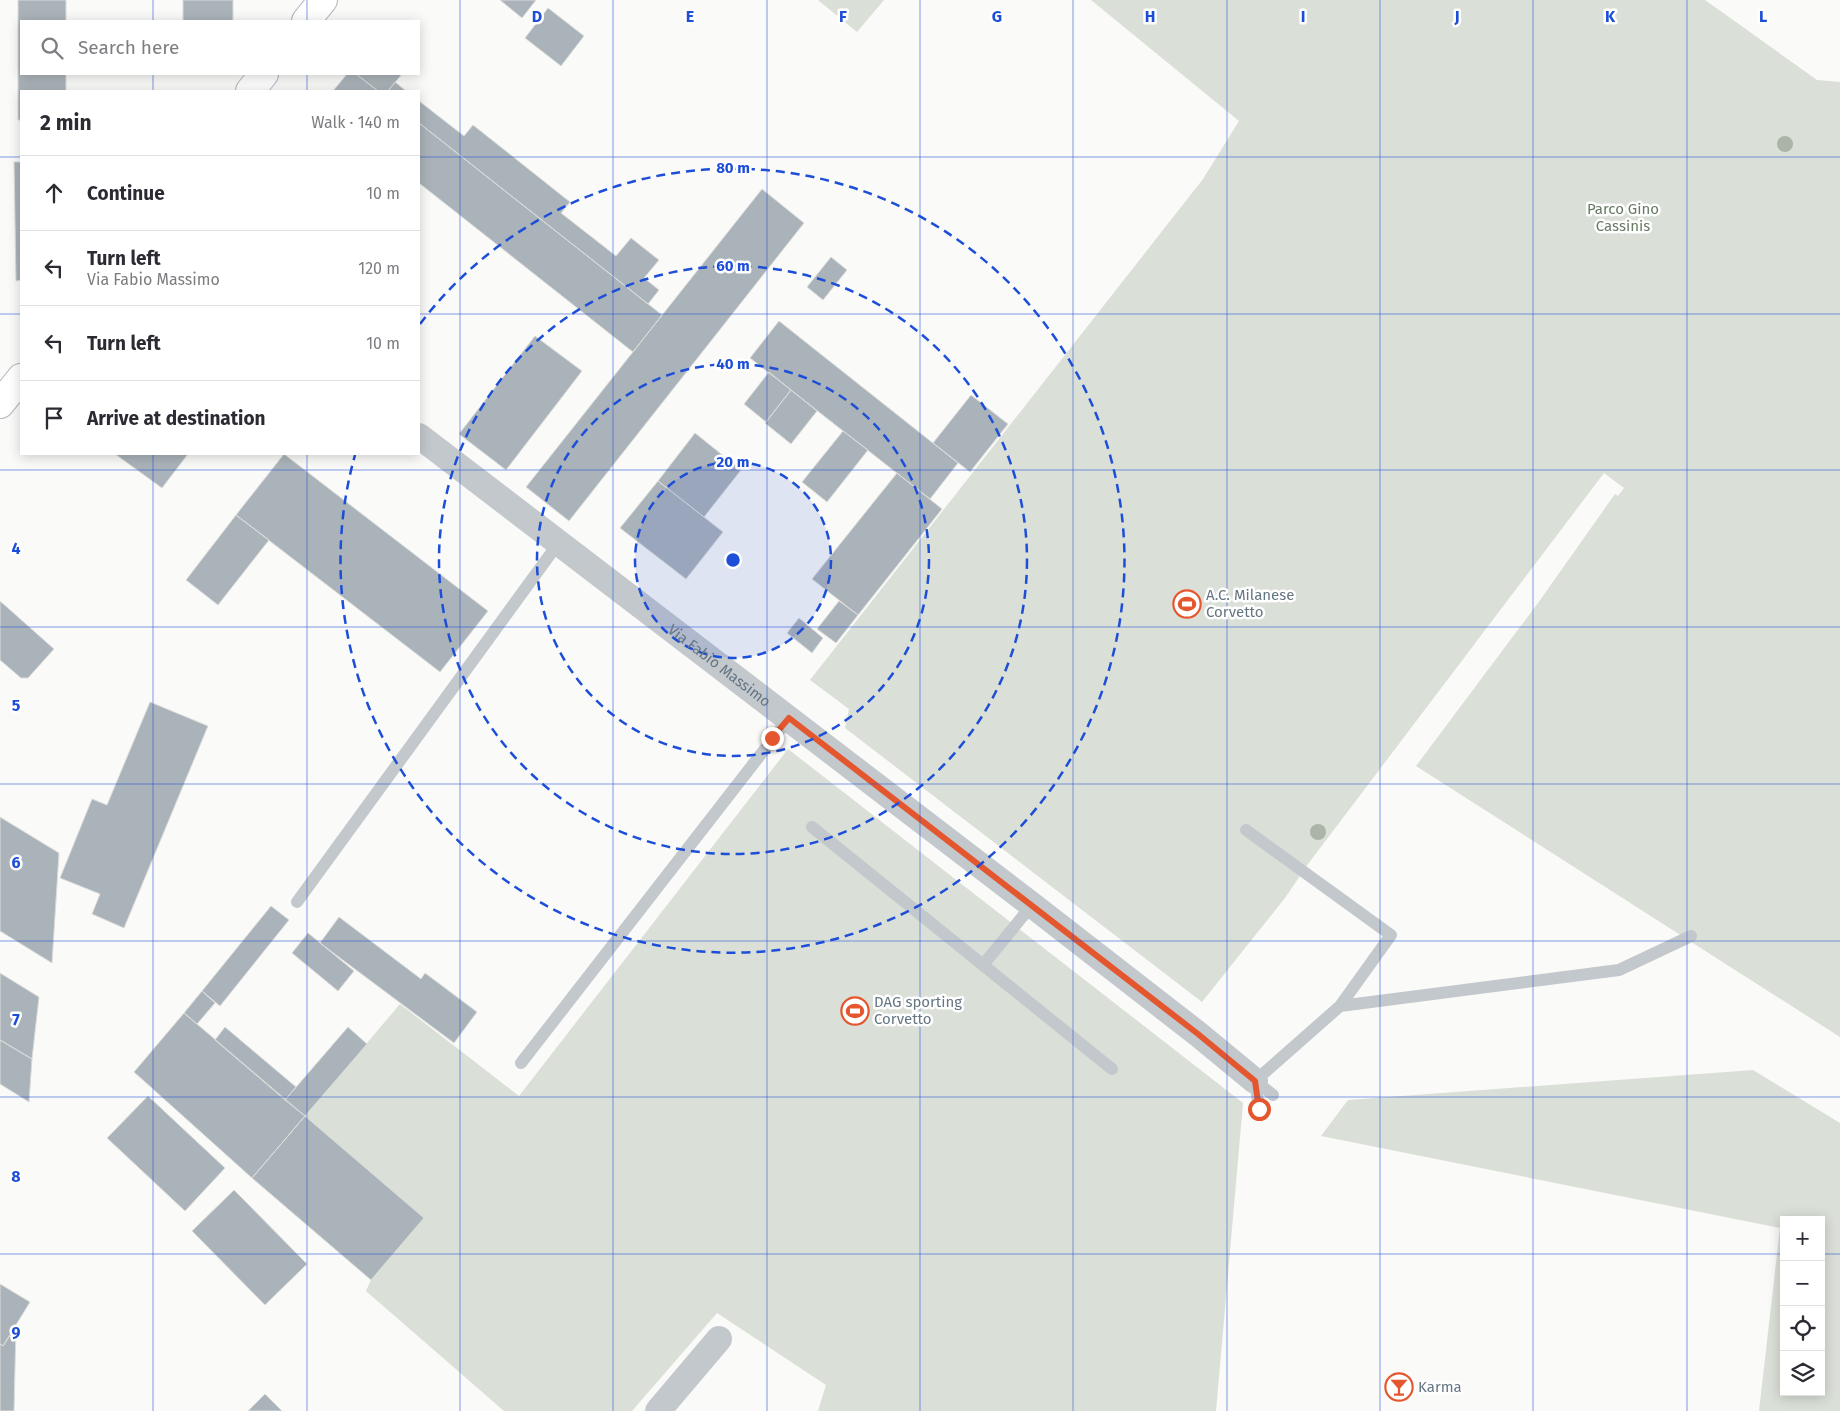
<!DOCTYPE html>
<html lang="en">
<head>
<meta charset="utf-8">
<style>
	:root { --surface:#fff; --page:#f2f2f3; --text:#2b2b33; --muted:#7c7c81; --line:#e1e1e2 }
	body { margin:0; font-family:"Fira Sans",sans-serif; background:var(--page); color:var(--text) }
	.controls { position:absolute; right:15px; bottom:15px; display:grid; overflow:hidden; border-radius:0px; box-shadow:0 2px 12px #0003 }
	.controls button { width:45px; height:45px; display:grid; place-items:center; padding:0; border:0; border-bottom:1px solid var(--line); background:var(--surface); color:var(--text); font:25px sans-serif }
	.stop { position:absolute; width:15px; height:15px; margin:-11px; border:4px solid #e4572e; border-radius:50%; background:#fff }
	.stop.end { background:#e4572e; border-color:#fff; box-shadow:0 1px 5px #0008 }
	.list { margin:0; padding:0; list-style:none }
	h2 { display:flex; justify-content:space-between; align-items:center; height:65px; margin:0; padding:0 20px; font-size:21px }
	h2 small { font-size:16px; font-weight:400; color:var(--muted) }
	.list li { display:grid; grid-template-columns:32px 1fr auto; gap:15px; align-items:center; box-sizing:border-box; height:75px; padding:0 20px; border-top:1px solid var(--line) }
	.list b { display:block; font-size:19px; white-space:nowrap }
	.list p { margin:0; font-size:16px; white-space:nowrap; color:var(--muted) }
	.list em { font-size:16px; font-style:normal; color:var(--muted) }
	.icon { flex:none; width:28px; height:28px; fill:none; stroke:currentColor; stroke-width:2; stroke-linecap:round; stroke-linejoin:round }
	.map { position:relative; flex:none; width:1840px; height:1411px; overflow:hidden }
	.search { position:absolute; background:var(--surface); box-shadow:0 2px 12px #0003; left:20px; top:20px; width:400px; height:55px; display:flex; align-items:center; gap:12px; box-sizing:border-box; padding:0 18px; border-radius:0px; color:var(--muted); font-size:19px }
	.panel { position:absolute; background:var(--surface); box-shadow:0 2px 12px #0003; left:20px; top:90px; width:400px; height:365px; border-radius:0px }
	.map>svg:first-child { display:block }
	.green { fill:#dadfd7; fill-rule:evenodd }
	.building { fill:#aab3b9; stroke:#dcdcda }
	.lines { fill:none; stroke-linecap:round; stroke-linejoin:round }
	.secondary-casing { stroke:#b3babf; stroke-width:30 }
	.service { stroke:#c3c8cc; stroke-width:12 }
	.minor { stroke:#c3c8cc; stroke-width:26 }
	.secondary { stroke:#fff; stroke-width:28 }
	.tree { fill:#aab4a7 }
	.route { stroke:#e4572e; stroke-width:6 }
	.grid { fill:none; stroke:#1d4ed8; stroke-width:1; stroke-opacity:0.55 }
	.ring { fill:none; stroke:#1d4ed8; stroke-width:2.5; stroke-dasharray:9 6 }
	.labels { text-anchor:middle; stroke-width:5; stroke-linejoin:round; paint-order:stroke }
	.park-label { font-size:15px; fill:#687a64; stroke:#fff }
	.poi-label { font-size:15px; fill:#657683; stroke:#fff; text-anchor:start }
	.street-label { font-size:15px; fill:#657683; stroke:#fff }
	.grid-label { font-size:16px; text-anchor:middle; font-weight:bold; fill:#1d4ed8; stroke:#fff; stroke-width:5; stroke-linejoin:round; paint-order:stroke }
	.centre { fill:#1d4ed8; stroke:#fff; stroke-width:2.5 }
	.ring-label { font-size:15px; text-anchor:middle; font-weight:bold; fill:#1d4ed8; stroke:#fff; stroke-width:5; stroke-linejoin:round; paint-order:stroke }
</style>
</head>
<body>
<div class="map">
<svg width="1840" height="1411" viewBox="0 0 1840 1411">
	<rect width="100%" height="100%" fill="#fafaf8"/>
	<path class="green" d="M 818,0 L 884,0 L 857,32 Z
		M 1091,0 L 1705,0 L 1817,80 L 1840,82 L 1840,1037 L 1416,766 L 1538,603 L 1615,494 L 1618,496 L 1624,488 L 1604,473 L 1308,864 L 1285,898 L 1202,1002 L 845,728 L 849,709 L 810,680 L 1203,179 L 1239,121 Z
		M 788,749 L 1243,1103 L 1216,1411 L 818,1411 L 826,1385 L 717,1313 L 632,1411 L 504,1411 L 366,1291 L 371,1280 L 424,1218 L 305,1116 L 400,1004 L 519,1096 Z
		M 1753,1070 L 1840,1123 L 1840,1411 L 1759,1411 L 1780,1228 L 1321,1136 L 1348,1100 ZM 1784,1220 L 1821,1220 L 1821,1392 L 1784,1392 Z"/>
	<path class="building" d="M 18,0 L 66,0 L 66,21 L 21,21 L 21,74 L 66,74 L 66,91 L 21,91 L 21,120 L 18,120 Z
		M 183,0 L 233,0 L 233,21 L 183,21 Z
		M 500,0 L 536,0 L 522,18 Z
		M 548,8 L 584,36 L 561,66 L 525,38 Z
		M 347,74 L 356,74 L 378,91 L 333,91 Z
		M 356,74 L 402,74 L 388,91 L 378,91 Z
		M 395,82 L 406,91 L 388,91 Z
		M 419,101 L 464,136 L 473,125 L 570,202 L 561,213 L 616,256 L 631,238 L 659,260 L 644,278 L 659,290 L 648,304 L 419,123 Z
		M 419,123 L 662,315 L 633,352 L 419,183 Z
		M 14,162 L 21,162 L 21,280 L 16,281 Z
		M 762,189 L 804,223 L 569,521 L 526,487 Z
		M 831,257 L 847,270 L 823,300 L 807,287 Z
		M 779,321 L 958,463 L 930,499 L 750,358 Z
		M 535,336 L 582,371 L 506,470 L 459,434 Z
		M 769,372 L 791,390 L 766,422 L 744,404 Z
		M 791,390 L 817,411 L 791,444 L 765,423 Z
		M 971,395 L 1008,424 L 970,472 L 933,443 Z
		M 843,431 L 868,450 L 827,502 L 802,482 Z
		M 695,433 L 741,470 L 704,517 L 658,481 Z
		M 115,454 L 188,454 L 162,488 Z
		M 284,454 L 488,611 L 440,672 L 236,515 Z
		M 897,473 L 942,509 L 858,615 L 812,579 Z
		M 658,481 L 723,532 L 686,579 L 620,528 Z
		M 236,515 L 269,540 L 218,605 L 186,580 Z
		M 0,601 L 54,649 L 28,678 L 21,678 L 0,660 Z
		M 839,601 L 858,615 L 836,643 L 817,629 Z
		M 799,618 L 823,638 L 812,653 L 787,633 Z
		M 150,702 L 208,726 L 124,928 L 92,914 L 100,894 L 60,878 L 92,799 L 107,805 Z
		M 0,817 L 59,853 L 52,963 L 0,931 Z
		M 271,906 L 289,920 L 220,1006 L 202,991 Z
		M 339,917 L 421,979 L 425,973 L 477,1012 L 454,1043 L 320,943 Z
		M 308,933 L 354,971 L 338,991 L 292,953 Z
		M 0,973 L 39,997 L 32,1059 L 0,1040 Z
		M 202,991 L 215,1003 L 197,1024 L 184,1013 Z
		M 184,1013 L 305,1116 L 252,1178 L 134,1072 Z
		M 225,1027 L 296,1087 L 285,1100 L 215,1040 Z
		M 348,1027 L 367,1044 L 305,1116 L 285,1100 Z
		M 0,1040 L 32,1059 L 29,1102 L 0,1084 Z
		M 148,1096 L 225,1168 L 185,1211 L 107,1138 Z
		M 305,1116 L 424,1218 L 371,1280 L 252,1178 Z
		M 234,1190 L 307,1264 L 265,1305 L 192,1231 Z
		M 0,1284 L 30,1302 L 3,1346 L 0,1344 Z
		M 16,1326 L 14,1411 L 0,1411 L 0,1344 L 3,1346 Z
		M 265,1394 L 282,1411 L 248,1411 Z"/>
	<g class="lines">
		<g class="secondary-casing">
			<path id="secondary" d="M 306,21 L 323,0
				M 250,91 L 264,74
				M 0,404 L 21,378"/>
		</g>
		<path class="service" d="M 812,827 L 983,965 L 1032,905
			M 1246,830 L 1391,935 L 1340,1006 L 1255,1081
			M 297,902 L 557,545
			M 983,965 L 1112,1069
			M 1340,1006 L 1619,970 L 1691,936
			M 521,1063 L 789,718
			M 1255,1081 L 1259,1109
			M 1255,1081 L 1273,1095"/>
		<g class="minor">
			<path id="s1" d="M 419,436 L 1032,905 L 1198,1034 L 1255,1081"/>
			<path d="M 658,1411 L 719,1339"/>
		</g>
		<use href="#secondary" class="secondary"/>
	</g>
	<g class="tree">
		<circle cx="1785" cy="144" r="8"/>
		<circle cx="1318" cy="832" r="8"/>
	</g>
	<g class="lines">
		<path class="route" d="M 772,738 L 789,718 L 1198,1034 L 1255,1081 L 1259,1109"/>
	</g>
	<path class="grid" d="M 153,0 L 153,21M 307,0 L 307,21M 460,0 L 460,1411M 613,0 L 613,1411M 767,0 L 767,1411M 920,0 L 920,1411M 1073,0 L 1073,1411M 1227,0 L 1227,1411M 1380,0 L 1380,1411M 1533,0 L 1533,1411M 1687,0 L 1687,1411M 153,74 L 153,91M 307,74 L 307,91M 0,157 L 21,157M 419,157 L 1840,157M 0,314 L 21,314M 419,314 L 1840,314M 153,454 L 153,1411M 307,454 L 307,1411M 0,470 L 1840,470M 0,627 L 1840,627M 0,784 L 1840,784M 0,941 L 1840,941M 0,1097 L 1840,1097M 0,1254 L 1784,1254M 1821,1254 L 1840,1254"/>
	<circle cx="733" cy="560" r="98" fill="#1d4ed8" fill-opacity=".12"/>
	<g class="ring">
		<circle cx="733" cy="560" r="98"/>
		<circle cx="733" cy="560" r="196"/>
		<circle cx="733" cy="560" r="294"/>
		<path d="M420 324A392 392 0 1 1 355 455"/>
	</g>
	<defs>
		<g id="stadium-ring" transform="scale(1.4375)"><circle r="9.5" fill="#fff" stroke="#e4572e" stroke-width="1.5"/><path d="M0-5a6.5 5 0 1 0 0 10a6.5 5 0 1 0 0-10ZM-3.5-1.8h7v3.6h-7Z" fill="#e4572e"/></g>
		<g id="bar-ring" transform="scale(1.4375)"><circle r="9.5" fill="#fff" stroke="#e4572e" stroke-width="1.5"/><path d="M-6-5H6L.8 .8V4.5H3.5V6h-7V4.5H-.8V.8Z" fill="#e4572e"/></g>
	</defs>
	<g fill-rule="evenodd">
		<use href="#stadium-ring" x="1187" y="604"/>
		<use href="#stadium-ring" x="855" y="1011"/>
		<use href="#bar-ring" x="1399" y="1387"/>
	</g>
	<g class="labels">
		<g class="park-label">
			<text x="1623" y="214">Parco Gino<tspan x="1623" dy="17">Cassinis</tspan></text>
		</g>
		<g class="poi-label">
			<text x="1206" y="600">A.C. Milanese<tspan x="1206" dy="17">Corvetto</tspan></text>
			<text x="874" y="1007">DAG sporting<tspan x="874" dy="17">Corvetto</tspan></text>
			<text x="1418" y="1392">Karma</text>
		</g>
		<g class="street-label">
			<text dy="5" stroke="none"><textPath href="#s1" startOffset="378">Via Fabio Massimo</textPath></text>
		</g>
	</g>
	<g class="grid-label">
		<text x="537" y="22">D</text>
		<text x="690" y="22">E</text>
		<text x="843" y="22">F</text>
		<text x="997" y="22">G</text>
		<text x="1150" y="22">H</text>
		<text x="1303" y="22">I</text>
		<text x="1457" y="22">J</text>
		<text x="1610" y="22">K</text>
		<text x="1763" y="22">L</text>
		<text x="16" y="554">4</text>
		<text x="16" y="711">5</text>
		<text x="16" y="868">6</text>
		<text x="16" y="1025">7</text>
		<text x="16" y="1182">8</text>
		<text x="16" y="1338">9</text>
	</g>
	<circle cx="733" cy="560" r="8" class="centre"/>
	<g class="ring-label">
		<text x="733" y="173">80 m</text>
		<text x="733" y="271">60 m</text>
		<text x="733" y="369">40 m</text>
		<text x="733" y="467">20 m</text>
	</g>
</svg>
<div class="controls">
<button>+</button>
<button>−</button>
<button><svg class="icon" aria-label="locate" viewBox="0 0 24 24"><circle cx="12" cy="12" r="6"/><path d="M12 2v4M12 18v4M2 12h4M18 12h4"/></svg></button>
<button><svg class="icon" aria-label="layers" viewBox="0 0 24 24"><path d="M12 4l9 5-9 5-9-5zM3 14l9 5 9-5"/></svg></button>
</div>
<div class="stop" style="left:1259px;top:1109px"></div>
<div class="stop end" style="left:772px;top:738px"></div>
<div class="search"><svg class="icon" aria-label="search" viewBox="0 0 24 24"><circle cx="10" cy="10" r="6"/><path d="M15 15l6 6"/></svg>Search here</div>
<section class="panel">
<h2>2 min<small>Walk · 140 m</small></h2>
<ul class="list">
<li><svg class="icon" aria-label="ahead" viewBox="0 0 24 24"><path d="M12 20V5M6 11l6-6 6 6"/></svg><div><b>Continue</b></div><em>10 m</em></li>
<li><svg class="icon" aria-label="left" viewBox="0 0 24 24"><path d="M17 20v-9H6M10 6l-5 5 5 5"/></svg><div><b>Turn left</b><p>Via Fabio Massimo</p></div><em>120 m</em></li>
<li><svg class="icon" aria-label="left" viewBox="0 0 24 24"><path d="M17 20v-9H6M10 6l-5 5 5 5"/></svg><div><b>Turn left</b></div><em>10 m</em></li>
<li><svg class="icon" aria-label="arrive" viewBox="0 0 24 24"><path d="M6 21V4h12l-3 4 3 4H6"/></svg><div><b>Arrive at destination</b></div></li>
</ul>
</section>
</div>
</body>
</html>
